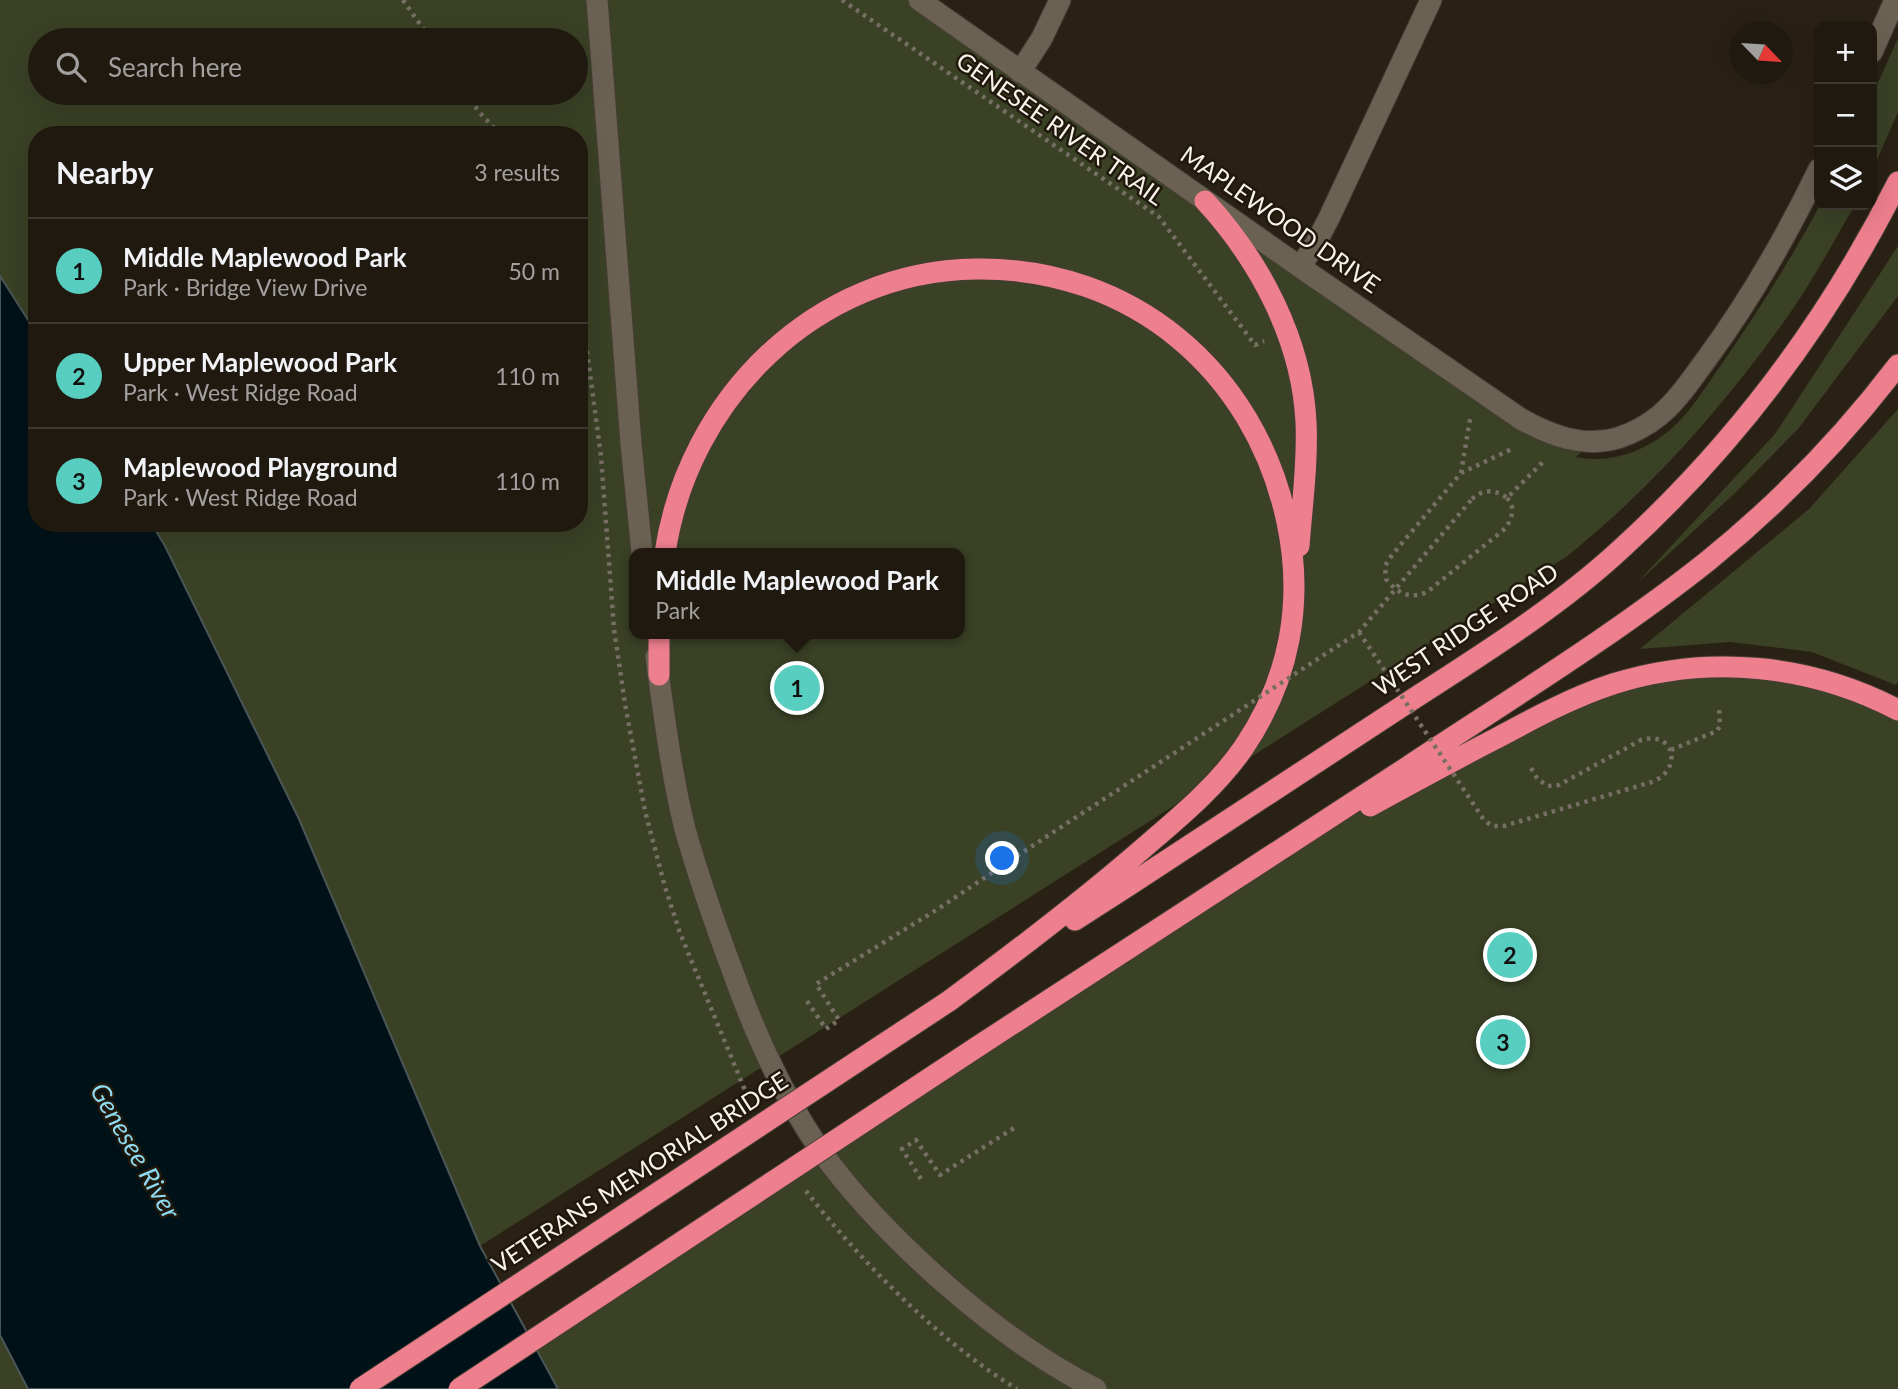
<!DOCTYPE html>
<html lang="en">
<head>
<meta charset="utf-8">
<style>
	:root { --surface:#201910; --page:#2d261e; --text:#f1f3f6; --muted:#a2a09f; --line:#3d3830; --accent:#58cec0 }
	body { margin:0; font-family:Lato,sans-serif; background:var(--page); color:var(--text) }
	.controls { position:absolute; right:21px; top:21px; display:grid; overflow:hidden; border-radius:14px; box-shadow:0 7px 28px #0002 }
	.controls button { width:63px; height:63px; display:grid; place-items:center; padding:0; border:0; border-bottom:2px solid var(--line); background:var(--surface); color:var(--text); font:35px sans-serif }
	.compass { position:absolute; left:1730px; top:21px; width:63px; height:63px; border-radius:50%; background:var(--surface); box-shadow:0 7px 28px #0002; rotate:115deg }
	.you { position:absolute; left:1003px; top:859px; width:24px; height:24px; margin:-18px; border:5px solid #fff; border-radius:50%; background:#1a73e8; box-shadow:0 0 0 10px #1a73e833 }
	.badge { display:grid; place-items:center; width:46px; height:46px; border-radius:50%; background:var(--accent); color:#111; font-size:23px; font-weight:700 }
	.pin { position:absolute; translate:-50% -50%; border:4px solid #fff; box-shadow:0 2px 7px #0006 }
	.popup { position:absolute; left:629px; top:548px; width:336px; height:91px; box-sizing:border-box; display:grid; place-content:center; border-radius:14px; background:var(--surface); filter:drop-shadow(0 2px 5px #0005); font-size:23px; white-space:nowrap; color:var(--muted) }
	.popup b { font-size:26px; color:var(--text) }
	.popup::after { content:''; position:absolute; left:50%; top:100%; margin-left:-14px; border:14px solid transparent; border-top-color:var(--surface) }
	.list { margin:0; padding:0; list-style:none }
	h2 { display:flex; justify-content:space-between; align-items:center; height:91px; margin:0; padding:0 28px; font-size:30px }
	h2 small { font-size:23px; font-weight:400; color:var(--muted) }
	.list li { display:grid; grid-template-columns:46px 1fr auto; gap:21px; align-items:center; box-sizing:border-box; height:105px; padding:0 28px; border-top:2px solid var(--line) }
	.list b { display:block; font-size:26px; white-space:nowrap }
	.list p { margin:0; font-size:23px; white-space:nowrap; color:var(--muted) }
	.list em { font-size:23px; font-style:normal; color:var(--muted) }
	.icon { flex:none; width:38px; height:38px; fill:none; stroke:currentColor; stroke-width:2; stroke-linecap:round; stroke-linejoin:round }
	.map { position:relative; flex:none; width:1898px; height:1389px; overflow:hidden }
	.search { position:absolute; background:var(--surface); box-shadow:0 7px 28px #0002; left:28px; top:28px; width:560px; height:77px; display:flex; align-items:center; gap:18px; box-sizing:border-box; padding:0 24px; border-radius:38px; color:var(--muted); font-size:26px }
	.panel { position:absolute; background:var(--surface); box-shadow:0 7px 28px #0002; left:28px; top:126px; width:560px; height:406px; border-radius:28px }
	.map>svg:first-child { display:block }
	.green { fill:#3a4125; fill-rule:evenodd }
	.water { fill:#001218; stroke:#4b5657; stroke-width:2 }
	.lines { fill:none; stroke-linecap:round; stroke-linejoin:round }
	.minor-casing { stroke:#453e35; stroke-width:23 }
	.tertiary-casing { stroke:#453e35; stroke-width:23 }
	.motorway-casing { stroke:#453e35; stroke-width:23 }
	.path { stroke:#776f64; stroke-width:4.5; stroke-dasharray:3.5 5; stroke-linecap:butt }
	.minor { stroke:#6b6153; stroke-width:21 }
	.tertiary { stroke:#6b6153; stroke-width:21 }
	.motorway { stroke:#ee7f8d; stroke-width:21 }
	.motorway-bridge-casing { stroke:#453e35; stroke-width:23; stroke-linecap:butt }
	.path-bridge { stroke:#776f64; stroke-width:4.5; stroke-dasharray:3.5 5; stroke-linecap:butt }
	.motorway-bridge { stroke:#ee7f8d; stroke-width:21 }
	.labels { text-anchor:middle; stroke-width:5; stroke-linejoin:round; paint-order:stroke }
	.street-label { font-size:24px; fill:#f9f3eb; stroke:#20180c }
	.water-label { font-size:26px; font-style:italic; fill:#8dd9ef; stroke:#20180c }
</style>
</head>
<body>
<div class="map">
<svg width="1898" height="1389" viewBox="0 0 1898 1389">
	<rect width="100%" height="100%" fill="#2a2115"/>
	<path class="green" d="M 0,0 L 919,0 L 1521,419 L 1591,442 L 1576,457 C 1610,464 1643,452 1670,430 C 1690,413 1704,389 1719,368 C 1756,315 1790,261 1820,205 L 1855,205 C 1832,244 1810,286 1783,323 C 1721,409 1649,491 1566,557 L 480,1246 L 299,819 L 165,546 L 151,523 L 579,523 L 579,135 L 37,135 L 37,334 L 0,276 ZM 40,40 L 576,40 L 576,93 L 40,93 ZM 634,553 L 960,553 L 960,634 L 634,634 Z
		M 1898,38 L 1898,112 L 1872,171 L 1872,96 Z
		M 1898,246 L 1898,296 L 1798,429 L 1736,492 L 1636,584 L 1775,434 Z
		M 1898,409 L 1898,681 L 1896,685 L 1812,652 L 1730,642 L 1640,649 L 1809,509 Z
		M 1742,667 L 1898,710 L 1898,1389 L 558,1389 L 532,1341 L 1267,862 L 1371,806 L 1596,690 Z
		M 0,1335 L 28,1389 L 0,1389 Z"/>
	<path class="water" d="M 0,276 L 37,334 L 37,523 L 151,523 L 165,546 L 299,819 L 480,1246 L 558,1389 L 28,1389 L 0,1335 Z"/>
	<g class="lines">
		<g class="minor-casing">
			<path id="minor" d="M 1431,0 L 1329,218 L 1316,243 L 1300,267 L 1521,419 C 1551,436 1584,448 1618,438 C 1633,433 1648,425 1660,415 C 1679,399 1693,377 1708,357 C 1751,298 1787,235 1819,169
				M 1872,52 L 1895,0
				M 1020,72 L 1042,38 L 1060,0"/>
		</g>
		<g class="tertiary-casing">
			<path id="tertiary" d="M 597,0 L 631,444 L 642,553
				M 919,0 L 1300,267
				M 656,657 C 664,714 671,773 685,829 C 699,879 716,927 734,975 C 756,1036 784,1098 821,1151 C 856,1200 899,1243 944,1283 C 991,1324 1040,1361 1096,1389"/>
		</g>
		<g class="motorway-casing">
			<path id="motorway" d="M 1205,201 C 1260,261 1302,340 1306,422 C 1308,463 1302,505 1299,546
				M 665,553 C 688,399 815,271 976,269 C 1132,267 1255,371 1287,522 C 1304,602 1290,679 1244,747 C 1218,785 1182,815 1147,845 C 1084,900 1017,951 949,1001
				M 659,675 L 659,634
				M 1370,806 C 1412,783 1454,760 1497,738 C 1534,718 1573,697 1613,684 C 1708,654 1810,664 1898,710
				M 1075,920 C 1184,850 1292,779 1401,707 C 1476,658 1555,610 1621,549 C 1736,444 1828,321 1898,182
				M 977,1047 C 1121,953 1265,860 1409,766 C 1510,699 1615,635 1709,560 C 1779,503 1844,436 1898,365"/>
		</g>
		<path class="path" d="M 403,0 L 431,40
			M 842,0 L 1159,217 L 1255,345 L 1264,341
			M 465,93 L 480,113 L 501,135
			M 579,292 L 601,456 L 614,629 L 625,704 L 645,811 L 665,887 L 680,933 L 749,1100
			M 1461,473 L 1470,419 L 1467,417
			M 1507,498 C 1516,508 1512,517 1506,528 L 1427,592 C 1410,600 1397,593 1386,579 L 1385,566 L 1392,555 L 1461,473 L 1512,449
			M 1472,499 C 1483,489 1495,489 1507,498 L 1546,459
			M 1671,750 L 1717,731 L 1720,726 L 1719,708
			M 1531,768 L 1537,778 L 1547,786 L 1559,785 L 1641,740 C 1674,730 1684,769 1652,782
			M 807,1001 L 826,1029 L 839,1020 L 816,984 L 938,909 L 1017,856
			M 921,1179 L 902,1149 L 916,1140 L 940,1175 L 1014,1128
			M 806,1191 C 860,1261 941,1343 1017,1389"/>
		<use href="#minor" class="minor"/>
		<use href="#tertiary" class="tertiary"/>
		<use href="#motorway" class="motorway"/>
		<g class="motorway-bridge-casing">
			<path id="motorway-bridge" d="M 360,1389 L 949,1001
				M 459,1389 L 977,1047"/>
		</g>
		<path class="path-bridge" d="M 1359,632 L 1484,820 L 1492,826 L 1504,826 L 1652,782
			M 1017,856 L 1359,632 L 1472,499"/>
		<use href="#motorway-bridge" class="motorway-bridge"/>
	</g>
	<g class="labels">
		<g class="street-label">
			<text transform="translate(1060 129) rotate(35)" y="8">GENESEE RIVER TRAIL</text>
			<text transform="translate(1280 220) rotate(35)" y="8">MAPLEWOOD DRIVE</text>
			<text transform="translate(1466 630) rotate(-34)" y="8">WEST RIDGE ROAD</text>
			<text transform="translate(640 1173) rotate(-33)" y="8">VETERANS MEMORIAL BRIDGE</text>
		</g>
		<g class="water-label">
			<text transform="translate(135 1151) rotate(60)" y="9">Genesee River</text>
		</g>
	</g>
</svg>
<div class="controls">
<button>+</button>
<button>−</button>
<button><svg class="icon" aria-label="layers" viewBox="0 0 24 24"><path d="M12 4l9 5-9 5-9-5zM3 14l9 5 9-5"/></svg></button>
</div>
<svg class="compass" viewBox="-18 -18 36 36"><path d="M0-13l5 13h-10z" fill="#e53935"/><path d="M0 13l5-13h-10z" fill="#a2a09f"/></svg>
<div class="you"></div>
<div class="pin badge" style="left:797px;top:688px">1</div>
<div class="popup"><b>Middle Maplewood Park</b>Park</div>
<div class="pin badge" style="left:1510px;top:955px">2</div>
<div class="pin badge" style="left:1503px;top:1042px">3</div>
<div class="search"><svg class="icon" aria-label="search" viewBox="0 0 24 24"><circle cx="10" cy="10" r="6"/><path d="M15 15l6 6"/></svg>Search here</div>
<section class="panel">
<h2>Nearby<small>3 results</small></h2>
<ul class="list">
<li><span class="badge">1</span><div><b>Middle Maplewood Park</b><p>Park · Bridge View Drive</p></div><em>50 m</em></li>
<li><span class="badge">2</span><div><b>Upper Maplewood Park</b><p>Park · West Ridge Road</p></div><em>110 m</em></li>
<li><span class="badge">3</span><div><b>Maplewood Playground</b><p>Park · West Ridge Road</p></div><em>110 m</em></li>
</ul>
</section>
</div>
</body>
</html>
